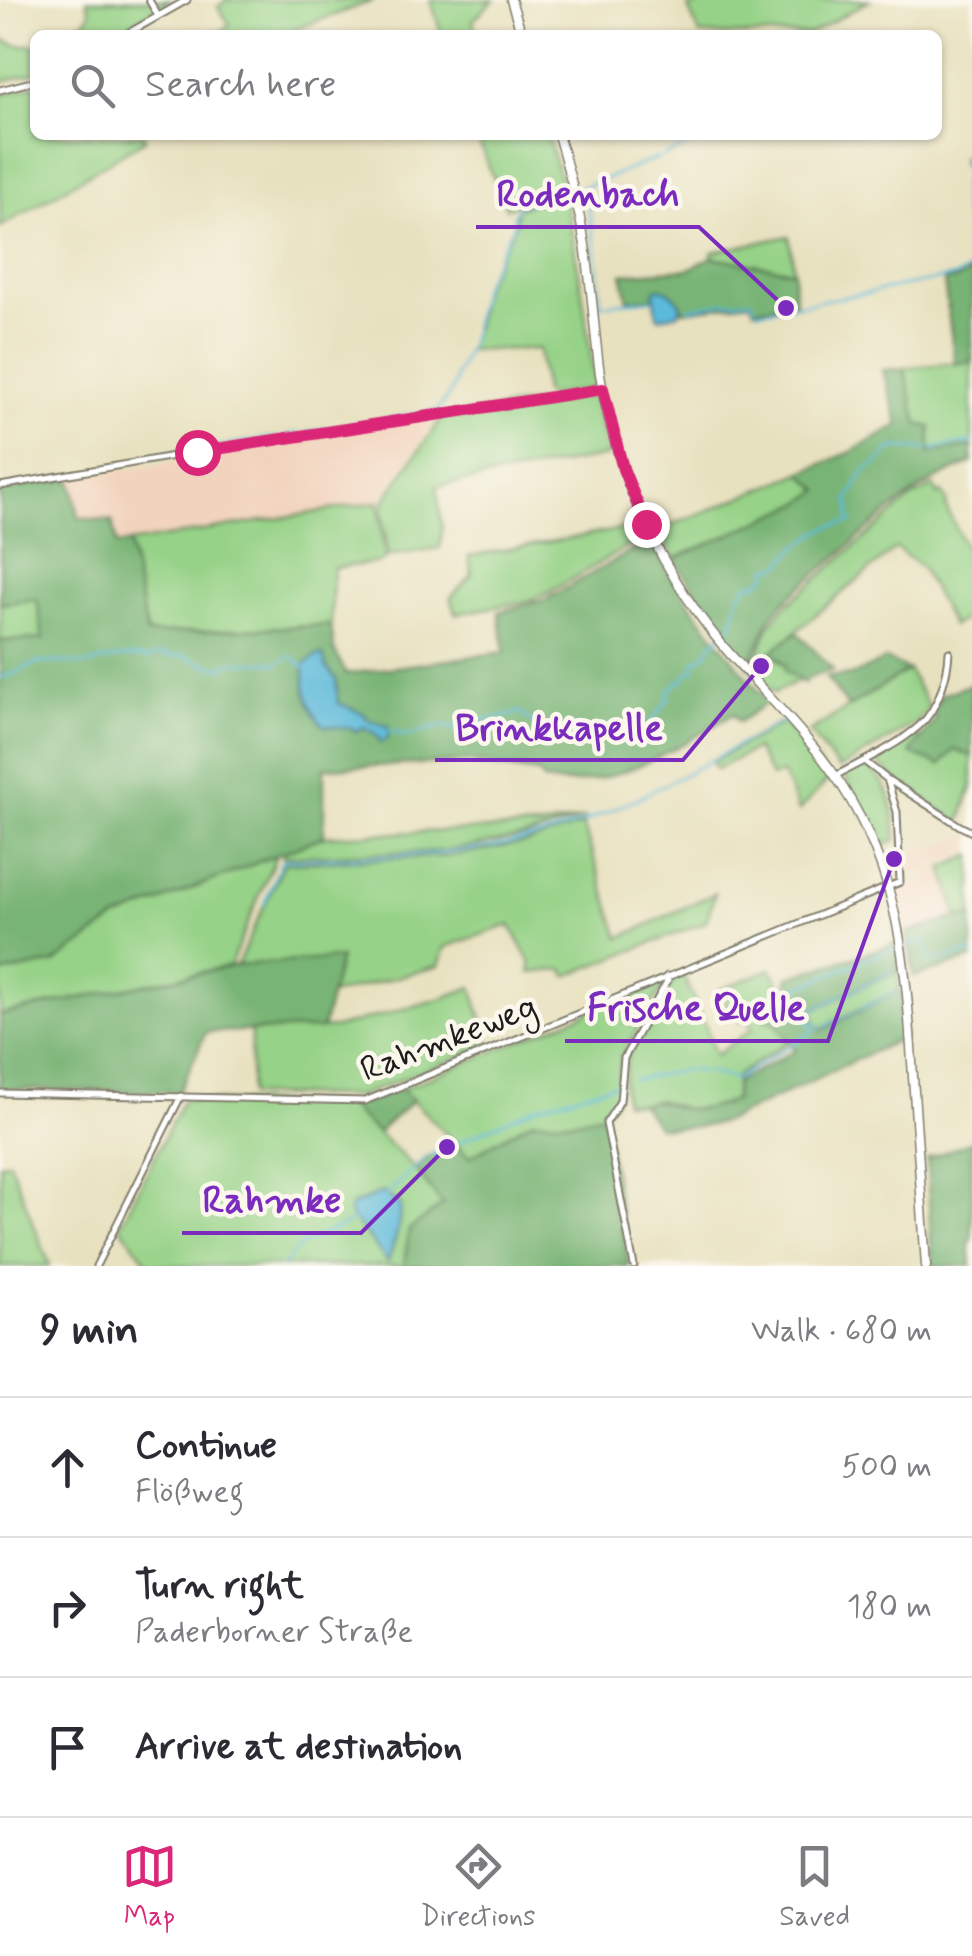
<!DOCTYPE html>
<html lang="en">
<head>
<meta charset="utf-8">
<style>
	:root { --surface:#fff; --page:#f2f2f3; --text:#2b2b33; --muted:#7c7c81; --line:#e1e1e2; --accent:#db2777 }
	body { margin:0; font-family:Mynerve,sans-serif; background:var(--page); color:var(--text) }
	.stop { position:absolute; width:30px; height:30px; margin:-22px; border:8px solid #db2777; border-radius:50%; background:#fff }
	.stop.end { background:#db2777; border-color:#fff; box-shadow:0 2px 10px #0008 }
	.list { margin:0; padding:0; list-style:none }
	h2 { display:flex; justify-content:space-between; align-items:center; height:130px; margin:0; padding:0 40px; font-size:42px }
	h2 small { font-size:32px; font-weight:400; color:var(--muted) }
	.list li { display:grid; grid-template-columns:65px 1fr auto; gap:30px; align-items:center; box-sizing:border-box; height:140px; padding:0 40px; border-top:2px solid var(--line) }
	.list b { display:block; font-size:38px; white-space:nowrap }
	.list p { margin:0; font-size:32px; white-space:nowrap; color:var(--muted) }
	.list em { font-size:32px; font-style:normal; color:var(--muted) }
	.icon { flex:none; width:55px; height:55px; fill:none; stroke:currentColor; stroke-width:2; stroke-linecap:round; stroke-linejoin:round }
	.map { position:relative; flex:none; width:972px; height:1266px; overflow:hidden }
	.search { position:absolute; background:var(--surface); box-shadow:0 2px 8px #0004; left:30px; right:30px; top:30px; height:110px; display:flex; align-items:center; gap:25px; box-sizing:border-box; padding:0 35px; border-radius:15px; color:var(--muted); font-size:38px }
	.sheet { height:550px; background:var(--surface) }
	nav { display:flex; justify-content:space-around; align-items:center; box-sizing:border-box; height:140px; border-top:2px solid var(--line); background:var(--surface); font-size:28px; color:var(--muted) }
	nav a { display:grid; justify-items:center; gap:5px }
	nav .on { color:var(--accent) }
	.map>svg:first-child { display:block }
	.built { fill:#f2d4be }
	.green { fill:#96d287; stroke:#597752; stroke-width:2.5; fill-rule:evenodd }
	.forest { fill:#78b474; stroke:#4a6848; stroke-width:2.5 }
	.water { fill:#5cbada; stroke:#3c6b7b; stroke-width:2.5 }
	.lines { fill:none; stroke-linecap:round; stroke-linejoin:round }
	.stream { stroke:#5cbada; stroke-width:2.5 }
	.minor-casing { stroke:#827e6e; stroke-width:9 }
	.secondary-casing { stroke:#827e6e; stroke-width:11 }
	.minor { stroke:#fff; stroke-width:5 }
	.secondary { stroke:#fff; stroke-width:8 }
	.route { stroke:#db2777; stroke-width:12 }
	.labels { text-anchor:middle; stroke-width:9; stroke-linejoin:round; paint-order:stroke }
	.street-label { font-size:35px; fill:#1c1c1c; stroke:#fbf7ec }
	.leader { fill:none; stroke:#7b2cbf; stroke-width:4 }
	.callout-dot { fill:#7b2cbf; stroke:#fbf7ec; stroke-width:4 }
	.callout-label { font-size:38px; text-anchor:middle; font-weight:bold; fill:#7b2cbf; stroke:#fbf7ec; stroke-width:9; stroke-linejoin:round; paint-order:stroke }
</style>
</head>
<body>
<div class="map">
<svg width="972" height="1266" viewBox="0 0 972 1266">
	<rect width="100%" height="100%" fill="#fbf7ec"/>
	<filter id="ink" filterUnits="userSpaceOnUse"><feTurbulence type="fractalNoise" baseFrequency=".01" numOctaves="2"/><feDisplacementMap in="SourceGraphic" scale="20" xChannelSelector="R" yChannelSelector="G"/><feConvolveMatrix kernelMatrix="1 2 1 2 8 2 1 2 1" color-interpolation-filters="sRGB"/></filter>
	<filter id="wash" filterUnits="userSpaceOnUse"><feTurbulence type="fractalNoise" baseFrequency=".0048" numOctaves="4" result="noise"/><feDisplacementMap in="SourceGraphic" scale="40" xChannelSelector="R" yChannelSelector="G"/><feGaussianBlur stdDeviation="2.25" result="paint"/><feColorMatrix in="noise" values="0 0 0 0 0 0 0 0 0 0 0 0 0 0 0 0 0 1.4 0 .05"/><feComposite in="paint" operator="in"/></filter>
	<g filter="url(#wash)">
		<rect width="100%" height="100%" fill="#e8e1bf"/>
		<path class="built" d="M 432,418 L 434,421 L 378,502 L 118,545 L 112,521 L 79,518 L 75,502 L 71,479 Z
			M 972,836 L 972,850 L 904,878 L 903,854 Z
			M 943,868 L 958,917 L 907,933 L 897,890 Z"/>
		<path class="green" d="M 87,0 L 170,0 L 112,35 L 62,35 L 86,20 L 90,13 Z
			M 226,0 L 375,0 L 279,35 L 216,35 L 230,25 L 218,7 Z
			M 430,0 L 494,0 L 473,20 L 476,35 L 442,35 Z
			M 711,0 L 870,0 L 809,35 L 700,35 L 688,8 Z
			M 0,39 L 17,45 L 35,45 L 35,73 L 0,82 Z
			M 35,85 L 35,135 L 144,135 L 145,140 L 0,227 L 0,95 Z
			M 476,135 L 547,135 L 564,191 L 506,208 Z
			M 972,150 L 972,228 C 963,207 964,193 969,171 L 961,158 Z
			M 557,195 L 566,200 L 582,291 L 595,385 L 593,388 L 548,396 L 544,392 L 539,349 L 468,350 L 476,323 L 482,289 L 515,225 L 517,209 Z
			M 789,236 L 794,271 L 712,257 L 712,252 Z
			M 972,361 L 972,446 L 930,454 L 918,425 L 904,368 Z
			M 593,394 L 607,456 L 437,486 L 442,529 L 440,548 L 388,556 L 382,510 L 384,501 L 440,420 L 444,417 Z
			M 801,473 L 820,490 L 803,502 L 674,559 L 659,530 Z
			M 934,486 L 938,495 L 942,493 L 947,502 L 946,507 L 965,547 L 972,546 L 972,615 L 952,626 L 921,567 L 896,548 L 771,652 L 787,667 L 786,671 L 799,681 L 774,693 L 747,665 L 759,652 L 769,626 L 783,608 L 911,498 Z
			M 378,502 L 385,559 L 381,562 L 333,568 L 331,625 L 146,634 L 129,543 Z
			M 635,527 L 640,539 L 548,593 L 527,601 L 456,614 L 451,597 L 472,575 L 469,556 Z
			M 37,598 L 43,639 L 0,641 L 0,604 Z
			M 908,670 L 929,707 L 918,722 L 839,769 L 809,732 Z
			M 784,722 L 828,776 L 828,780 L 799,811 L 782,773 L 771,777 L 756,749 L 716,769 L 712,762 Z
			M 915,735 L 920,739 L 911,753 L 954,750 L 972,756 L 972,786 L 960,823 L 897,780 L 875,761 Z
			M 862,765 C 892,779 895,811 896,840 L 882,846 L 844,775 Z
			M 586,818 L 526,837 L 447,851 L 283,857 L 284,852 L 324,836 L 542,827 Z
			M 583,825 L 620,938 L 715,893 L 706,922 L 567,976 L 564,969 L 531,973 L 531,963 L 510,925 L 445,947 L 439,966 L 330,995 L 339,959 L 237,965 L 284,863 L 449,856 L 525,843 Z
			M 276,855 L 230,966 L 0,1015 L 0,974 L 54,963 L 116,919 Z
			M 972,855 L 972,916 L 958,917 L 943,868 Z
			M 771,969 L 783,990 L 756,1008 L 776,1023 L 790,1041 L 736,1076 L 735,1100 L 718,1108 L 685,1109 L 657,1100 L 641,1104 L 625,1102 L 623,1084 L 628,1055 L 675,978 L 682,973 C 689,990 697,1005 704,1022 C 709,1033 710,1044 716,1055 L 753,1028 L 747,1021 L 736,1020 L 718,990 Z
			M 899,971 L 899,989 L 820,1028 L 811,1012 L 885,976 Z
			M 662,982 L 664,985 L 621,1056 L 616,1099 L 603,1114 L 572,1121 L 533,1120 L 469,1157 L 401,1089 Z
			M 472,987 L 490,1045 L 359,1096 L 250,1095 L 251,1031 L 335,1028 L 443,998 Z
			M 183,1100 L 350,1104 L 354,1111 L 413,1166 L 443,1205 L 409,1230 L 404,1266 L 150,1266 L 120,1226 ZM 382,1192 L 401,1206 L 397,1233 L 388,1261 L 351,1206 Z
			M 9,1161 L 50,1266 L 0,1266 L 0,1163 Z"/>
		<path class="forest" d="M 712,257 L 794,271 L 795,302 L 754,309 L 750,302 L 683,311 L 680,302 L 654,293 L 655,298 L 628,300 L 622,274 L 689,269 Z
			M 972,271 L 972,361 L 955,364 L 944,281 L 957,279 Z
			M 904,368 L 918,424 L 931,427 L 930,453 L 972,446 L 972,463 C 913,485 880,519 834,559 C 815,575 793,591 776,610 C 762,626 762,650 746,662 L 726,637 L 674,559 L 803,502 L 820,490 L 801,473 L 851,452 L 899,425 L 883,370 Z
			M 71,479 L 79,518 L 112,521 L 117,545 L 129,543 L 147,634 L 331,625 L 334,649 L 346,674 L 505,652 L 499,612 L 547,599 L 646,543 L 651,543 C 684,601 726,651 768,702 L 739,722 L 733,714 C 682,745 605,794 544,781 L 538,773 L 468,762 L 324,768 L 324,836 L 116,919 L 54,963 L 0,974 L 0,641 L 43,639 L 37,599 L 0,604 L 0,489 Z
			M 797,632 L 833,670 L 810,677 L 804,683 L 785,671 L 786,666 L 778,657 L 770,653 Z
			M 886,659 L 908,670 L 848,707 L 826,677 L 854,675 Z
			M 972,684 L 972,756 L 955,750 L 940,765 L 910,753 L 936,718 L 932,712 L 941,695 Z
			M 972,916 L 972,959 L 914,977 L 907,933 L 958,917 Z
			M 894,944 L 899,971 L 883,975 L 808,1012 L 821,1031 L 898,991 L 902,996 L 904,1037 L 729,1120 C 705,1128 684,1128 658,1127 L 641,1104 C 667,1097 665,1107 687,1109 C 704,1110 719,1107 734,1100 L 736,1082 L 796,1050 L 776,1023 L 762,1019 L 756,1007 L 787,987 L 789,977 Z
			M 340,958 L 322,1029 L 206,1032 L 179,1092 L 0,1089 L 0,1015 L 237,965 Z
			M 401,1089 L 413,1100 L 377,1133 L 353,1111 L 350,1104 L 365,1103 Z
			M 603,1114 L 629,1266 L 404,1266 L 409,1230 L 443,1205 L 415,1169 L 427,1158 L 455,1145 L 470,1157 L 533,1120 L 572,1121 Z
			M 972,1141 L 972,1240 L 969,1242 L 971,1266 L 932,1266 L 927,1159 Z"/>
		<path class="water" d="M 657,288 C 667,288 677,296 681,306 L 679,313 L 660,318 L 657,316 L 654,293 Z
			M 323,655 L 326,666 L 336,679 L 338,703 L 365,714 L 367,720 L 388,726 L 388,738 L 381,743 L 377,735 L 364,727 L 356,731 L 351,728 L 324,726 C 309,713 302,684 305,664 L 317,656 Z
			M 383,1192 L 401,1206 L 397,1233 L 388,1262 L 349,1214 L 351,1206 Z"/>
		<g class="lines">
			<path class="stream" d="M 664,156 L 713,135
				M 961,163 L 966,171 C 959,198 962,208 971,234
				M 579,189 L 658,158
				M 585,189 L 595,245 L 601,305 L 604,304
				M 524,204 L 569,192
				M 877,291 L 957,276 L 972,268
				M 819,301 L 874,292
				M 608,304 L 652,299
				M 689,309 L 721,303 L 751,300 L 755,308
				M 758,311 L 816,302
				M 307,432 L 437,411 C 445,400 455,390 456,375 L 470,344 L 481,289 L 514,225 L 514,213 L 520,205
				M 285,436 L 298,433
				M 931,449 L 972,442
				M 152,457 L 277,437
				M 0,676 L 6,677 L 37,663 L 58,662 L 92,665 L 95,662 C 113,660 132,653 149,659 L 161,653 L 172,657 L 182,655 L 214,667 L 223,667 L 229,663 L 272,662 L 275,665 L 291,656 L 307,669
				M 388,731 C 396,733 403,735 410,735 C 420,733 428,727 438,728 L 441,725 L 456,729 L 462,724 L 513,715 L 518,711 L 536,726 L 537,732 L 548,729 L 553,738 L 580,735 L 625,741 L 646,729 L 668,700 L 669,689 L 674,687 L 678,681 L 683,681 L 687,673 L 694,671 L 694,662 L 707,654 L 707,650 L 732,624 L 740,595 L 748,584 L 757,583 L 768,574 L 767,569 L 783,564 C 789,550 817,531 832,526 C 838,524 844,524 850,523 L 852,521 L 849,514 L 851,509 L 848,500 L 865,471 L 882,459 L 889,451 L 896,448 L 927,449
				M 264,905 L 282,860 C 383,856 489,860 584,822 C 653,794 718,756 783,721
				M 820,1029 L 809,1012 L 895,970
				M 820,1029 L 895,992
				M 707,1072 L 736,1079 L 814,1031 L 790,992 C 802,985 814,982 827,976 C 847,968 866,958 887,951 C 900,946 913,946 925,939 L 930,961 L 972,953
				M 633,1080 L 685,1070 L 702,1071
				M 386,1195 L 426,1157 L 538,1106 L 616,1084
				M 282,1266 L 301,1245 L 357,1219"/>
		</g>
	</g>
	<g filter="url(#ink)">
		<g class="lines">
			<g class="minor-casing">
				<path id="minor" d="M 149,0 L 158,16
					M 125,35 L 187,0
					M 0,90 L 35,81
					M 0,486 L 197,452 L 603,389
					M 864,761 L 887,779 L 960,826 L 972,832
					M 835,776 C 863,761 895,747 919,726 C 938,710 948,675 949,652
					M 0,1093 L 365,1101 L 900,882 L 897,812 L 887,779
					M 96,1266 L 181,1096
					M 634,1266 L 606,1123 L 620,1101 L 624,1058 L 668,980 L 667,976"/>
			</g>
			<g class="secondary-casing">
				<path id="secondary" d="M 511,0 L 522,35
					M 558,135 C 569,171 579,208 585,245 C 592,288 594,331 600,374 C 607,416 618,458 634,498 C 656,551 687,603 724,647 C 764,693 808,734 842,786 C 902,879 906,970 913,1077 C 917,1140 922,1203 926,1266"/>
			</g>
			<use href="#minor" class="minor"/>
			<use href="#secondary" class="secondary"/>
		</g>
	</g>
	<g class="lines" filter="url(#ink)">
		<path class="route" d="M 197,452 L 603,389 L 623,469 L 646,524"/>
	</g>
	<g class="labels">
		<g class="street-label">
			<text transform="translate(448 1037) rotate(-21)" y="12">Rahmkeweg</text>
		</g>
	</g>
	<path class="leader" d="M786 308L699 227H476M761 666L683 760H435M894 859L828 1041H565M447 1147L361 1233H182"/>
	<g class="callout-dot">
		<circle cx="786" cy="308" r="10"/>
		<circle cx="761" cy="666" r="10"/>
		<circle cx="894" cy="859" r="10"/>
		<circle cx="447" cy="1147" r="10"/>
	</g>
	<g class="callout-label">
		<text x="588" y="206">Rodenbach</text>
		<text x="559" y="740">Brinkkapelle</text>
		<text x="696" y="1020">Frische Quelle</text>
		<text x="272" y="1212">Rahmke</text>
	</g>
</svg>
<div class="stop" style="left:197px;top:452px"></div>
<div class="stop end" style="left:646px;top:524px"></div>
<div class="search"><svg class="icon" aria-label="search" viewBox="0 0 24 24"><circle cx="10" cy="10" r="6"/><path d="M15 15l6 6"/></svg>Search here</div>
</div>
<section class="sheet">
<h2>9 min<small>Walk · 680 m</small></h2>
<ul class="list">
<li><svg class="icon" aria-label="ahead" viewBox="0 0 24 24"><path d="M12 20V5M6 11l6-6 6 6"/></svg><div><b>Continue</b><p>Flößweg</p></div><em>500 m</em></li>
<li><svg class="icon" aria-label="right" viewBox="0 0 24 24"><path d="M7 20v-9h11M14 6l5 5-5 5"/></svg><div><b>Turn right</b><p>Paderborner Straße</p></div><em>180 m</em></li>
<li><svg class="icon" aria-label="arrive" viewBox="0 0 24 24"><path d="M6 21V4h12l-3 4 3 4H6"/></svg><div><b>Arrive at destination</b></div></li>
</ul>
</section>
<nav>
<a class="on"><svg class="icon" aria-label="map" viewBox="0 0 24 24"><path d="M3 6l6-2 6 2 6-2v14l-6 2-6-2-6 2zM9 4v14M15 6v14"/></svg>Map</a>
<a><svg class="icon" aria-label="directions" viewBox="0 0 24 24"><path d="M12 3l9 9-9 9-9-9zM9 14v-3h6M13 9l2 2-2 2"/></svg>Directions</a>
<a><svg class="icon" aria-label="saved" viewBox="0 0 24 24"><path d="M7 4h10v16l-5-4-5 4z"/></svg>Saved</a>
</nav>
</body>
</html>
